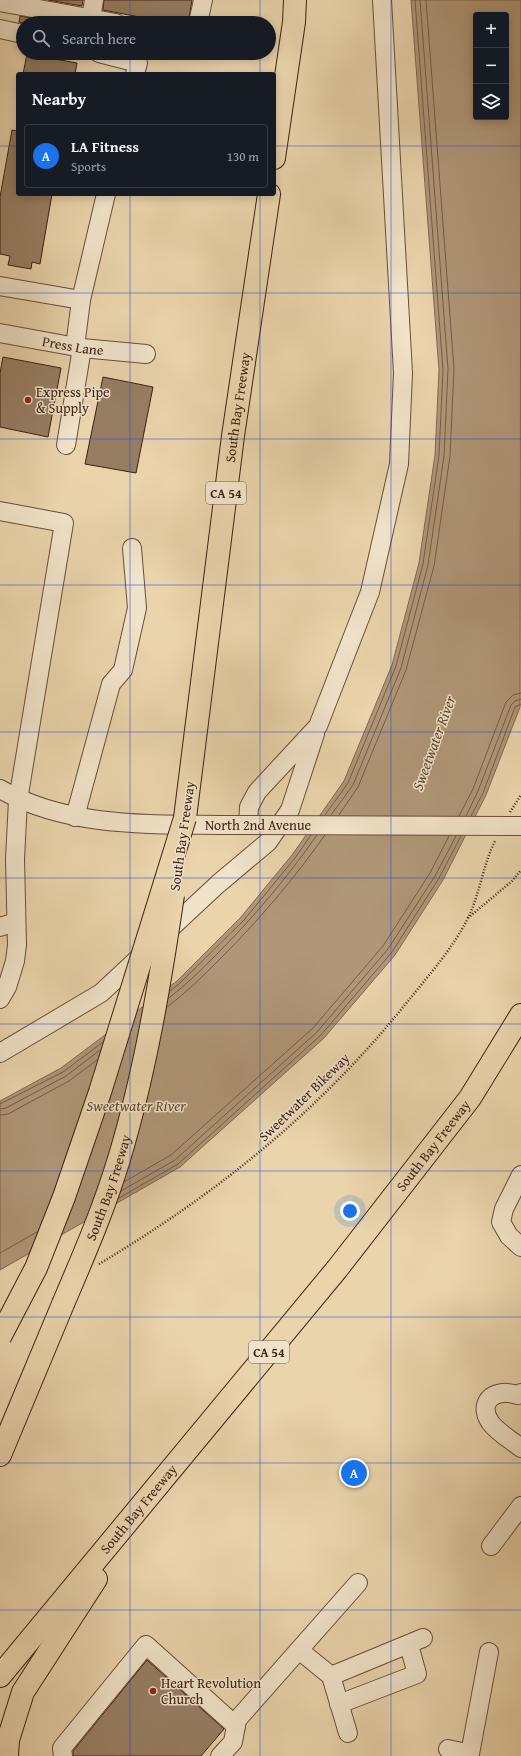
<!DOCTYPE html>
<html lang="en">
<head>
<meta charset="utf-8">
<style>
	:root { --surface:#171b24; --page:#20242c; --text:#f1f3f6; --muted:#9ea1a6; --line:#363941; --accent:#1a73e8 }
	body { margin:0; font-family:"Gentium Book Plus",serif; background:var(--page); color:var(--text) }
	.controls { position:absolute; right:12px; top:12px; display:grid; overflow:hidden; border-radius:4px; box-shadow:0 2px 10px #0003 }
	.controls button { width:36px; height:36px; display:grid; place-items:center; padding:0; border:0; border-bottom:1px solid var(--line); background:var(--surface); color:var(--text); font:20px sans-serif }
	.you { position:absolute; left:350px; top:1211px; width:14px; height:14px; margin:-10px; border:3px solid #fff; border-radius:50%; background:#1a73e8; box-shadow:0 0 0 6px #1a73e833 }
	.badge { display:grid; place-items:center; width:26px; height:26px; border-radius:50%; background:var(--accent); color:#fff; font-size:13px; font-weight:700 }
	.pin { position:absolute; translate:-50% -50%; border:2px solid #fff; box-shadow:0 1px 4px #0006 }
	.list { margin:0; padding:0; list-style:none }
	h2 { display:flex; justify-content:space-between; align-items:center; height:52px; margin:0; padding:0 16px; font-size:17px }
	h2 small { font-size:13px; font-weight:400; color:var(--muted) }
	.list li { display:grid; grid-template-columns:26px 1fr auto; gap:12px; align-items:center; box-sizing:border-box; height:64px; margin:0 8px 8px; padding:0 8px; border:1px solid var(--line); border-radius:4px }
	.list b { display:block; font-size:15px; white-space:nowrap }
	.list p { margin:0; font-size:13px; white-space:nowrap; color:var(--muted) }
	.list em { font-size:13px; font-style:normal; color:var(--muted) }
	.icon { flex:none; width:22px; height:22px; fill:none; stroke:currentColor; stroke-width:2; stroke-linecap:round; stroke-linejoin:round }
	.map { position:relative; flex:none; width:521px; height:1756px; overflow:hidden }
	.search { position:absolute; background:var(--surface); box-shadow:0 2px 10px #0003; left:16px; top:16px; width:260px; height:44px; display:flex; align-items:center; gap:10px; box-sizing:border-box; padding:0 14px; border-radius:22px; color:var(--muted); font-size:15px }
	.panel { position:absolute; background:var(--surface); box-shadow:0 2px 10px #0003; left:16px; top:72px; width:260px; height:124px; border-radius:4px }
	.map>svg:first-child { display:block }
	.water { fill:#b09778; stroke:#826750; fill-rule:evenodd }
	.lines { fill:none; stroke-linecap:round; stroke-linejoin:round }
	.shore { stroke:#775c46; stroke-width:1 }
	.building { fill:#977e63; stroke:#3e2014 }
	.minor-casing { stroke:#694d3a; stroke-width:20 }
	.highway-casing { stroke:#3e2014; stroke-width:24 }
	.path { stroke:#3e2014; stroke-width:2.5; stroke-dasharray:1 2; stroke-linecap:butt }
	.minor { stroke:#f1e3c9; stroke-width:18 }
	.highway { stroke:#ead4ac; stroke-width:22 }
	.minor-bridge-casing { stroke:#694d3a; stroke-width:20; stroke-linecap:butt }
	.highway-bridge-casing { stroke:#3e2014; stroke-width:24; stroke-linecap:butt }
	.minor-bridge { stroke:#f1e3c9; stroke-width:18 }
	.highway-bridge { stroke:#ead4ac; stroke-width:22 }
	.grid { fill:none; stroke:#1d4ed8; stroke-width:1; stroke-opacity:0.55 }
	.poi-dot { fill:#8f2418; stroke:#f1e3c9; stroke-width:1.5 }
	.labels { text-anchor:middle; stroke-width:3; stroke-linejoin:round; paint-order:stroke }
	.shield { fill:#f1e3c9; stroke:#745a4a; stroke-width:1 }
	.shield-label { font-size:13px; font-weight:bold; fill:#3e2014 }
	.street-label { font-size:14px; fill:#3e2014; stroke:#f1e3c9 }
	.poi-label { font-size:14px; fill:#3e2014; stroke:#f1e3c9; text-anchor:start }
	.water-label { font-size:15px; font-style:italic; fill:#604432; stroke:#f1e3c9 }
</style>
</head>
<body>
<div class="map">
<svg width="521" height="1756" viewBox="0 0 521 1756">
	<rect width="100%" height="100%" fill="#ead4ac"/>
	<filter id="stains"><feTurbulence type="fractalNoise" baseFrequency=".005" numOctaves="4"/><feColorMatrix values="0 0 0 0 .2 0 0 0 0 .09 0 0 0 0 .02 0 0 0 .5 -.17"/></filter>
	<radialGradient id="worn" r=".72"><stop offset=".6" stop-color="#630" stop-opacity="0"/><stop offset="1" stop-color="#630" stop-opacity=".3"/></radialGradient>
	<path class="water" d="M 411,0 L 521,0 L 520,707 L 486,795 L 443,880 L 395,955 L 324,1038 L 180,1167 L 0,1270 L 0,1101 L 61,1068 L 177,981 L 241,917 L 292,855 L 344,781 L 392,665 L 419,563 L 435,455 L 439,370 ZM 476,15 L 506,15 L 506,117 L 476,117 Z"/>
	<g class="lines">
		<path class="shore" d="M 325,815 L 348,783 L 396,666 L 423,564 L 439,455 L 443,370 L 415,0
			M 331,815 L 353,785 L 401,668 L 428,565 L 444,456 L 448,369 L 420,0
			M 339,815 L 358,787 L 406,670 L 434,566 L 450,456 L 454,369 L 426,0
			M 459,816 L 473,789 L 506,702 L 513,695 L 521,693
			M 466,816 L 478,791 L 511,705 L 515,701 L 521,699
			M 471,816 L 483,793 L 515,707 L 521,704
			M 170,991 L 180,983 L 244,920 L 295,858 L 311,835
			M 169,998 C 186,985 201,970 216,955 C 253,918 287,878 317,835
			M 167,1007 C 187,992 203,976 221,958 C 259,920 294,879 325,835
			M 0,1104 L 63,1072 L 103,1042
			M 0,1109 L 6,1108 L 66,1076 L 100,1050
			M 0,1115 L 8,1114 L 69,1081 L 97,1060
			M 124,1182 L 171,1155 L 313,1028 L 383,946 L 430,873 L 449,836
			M 121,1191 L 175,1160 L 317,1032 L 388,949 L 435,876 L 456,836
			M 119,1198 L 178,1164 L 321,1035 L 392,952 L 439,878 L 461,836
			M 0,1253 L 37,1232"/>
	</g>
	<path class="building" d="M 48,0 L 83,0 L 82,6 Z
		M 104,0 L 192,0 L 188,23 L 171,23 L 103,10 Z
		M 20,16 L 57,23 L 22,23 L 19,22 Z
		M 27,54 L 77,63 L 75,74 L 23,74 Z
		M 12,130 L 18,131 L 18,194 L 52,194 L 40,264 L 32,262 L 31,269 L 8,265 L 10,256 L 0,254 L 0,197 Z
		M 3,357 L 61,368 L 48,437 L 0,427 L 0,373 Z
		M 103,377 L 153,387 L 136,473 L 85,464 Z
		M 147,1660 L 224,1729 L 201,1756 L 73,1756 L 73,1751 Z"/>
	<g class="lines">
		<g class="minor-casing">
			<g id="minor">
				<path d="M 0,2 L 116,23"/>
				<path d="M 91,18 L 94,0"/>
				<path d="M 198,23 L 203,0"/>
				<path d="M 0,29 L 23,34"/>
				<path d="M 99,53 L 138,63 L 135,74"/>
				<path d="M 0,286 L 81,300 L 75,347"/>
				<path d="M 81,300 L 106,194"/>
				<path id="s1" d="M 0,333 L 82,348 L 146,354"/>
				<path d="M 66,445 L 82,348"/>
				<path d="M 0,511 L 64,523 L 18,800 L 15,859 L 17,945 L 15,961 L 7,987 L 0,999"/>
				<path d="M 0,789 C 68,828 150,824 225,825"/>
				<path d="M 75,817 L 111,684 L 123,670 L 137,608 L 132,548"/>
				<path d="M 248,825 L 249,807 L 257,792 L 318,726 L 370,592 L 399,464 L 403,373 L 382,0"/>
				<path d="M 0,927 L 16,922"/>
				<path d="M 0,1053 L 101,993 L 218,884 L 268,842 L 290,810 L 315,734"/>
				<path d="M 521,1175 L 504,1209 L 501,1222 L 509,1236 L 521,1247"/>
				<path d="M 521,1393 L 518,1395 C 514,1394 507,1392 503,1393 C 486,1395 481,1408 490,1422 C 497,1432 511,1440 521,1448"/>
				<path d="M 491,1546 L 521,1506"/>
				<path d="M 299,1650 L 331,1676 L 348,1733"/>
				<path d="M 331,1676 L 423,1638"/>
				<path d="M 339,1704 L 417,1674 L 409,1645"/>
				<path d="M 448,1749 L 470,1754 L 489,1652"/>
				<path d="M 63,1756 L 62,1748 L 146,1645 L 236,1726"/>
				<path d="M 220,1756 L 233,1742 L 237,1720 L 358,1583"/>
			</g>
		</g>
		<g class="highway-casing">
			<g id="highway">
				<path d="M 274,158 L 294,22 L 295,0"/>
				<path id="s2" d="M 185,818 L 233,436 L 269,194"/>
				<path d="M 0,1455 L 63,1304"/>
				<path id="s3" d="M 0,1676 L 337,1269 L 470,1098 L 521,1015"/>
				<path d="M 7,1756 L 8,1740 L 23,1692 L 96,1579"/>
			</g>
		</g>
		<path class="path" d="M 510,812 L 521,795
			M 468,918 L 512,881 L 521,870
			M 99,1264 C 218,1193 321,1110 408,1001 C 429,975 453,948 468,918 C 480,893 483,865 495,841"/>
		<use href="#minor" class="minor"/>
		<use href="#highway" class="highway"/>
		<g class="minor-bridge-casing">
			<path id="minor-bridge" d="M 225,825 L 521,826"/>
		</g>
		<g class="highway-bridge-casing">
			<g id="highway-bridge">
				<path id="s4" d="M 63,1304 C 83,1257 104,1209 119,1159 C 145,1073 160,983 173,895"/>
				<path d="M 0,1337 L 36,1268 L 64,1197 L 100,1092 L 185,818"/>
			</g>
		</g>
		<use href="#minor-bridge" class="minor-bridge"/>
		<use href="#highway-bridge" class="highway-bridge"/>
	</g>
	<path class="grid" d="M 130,0 L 130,23M 260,0 L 260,23M 391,0 L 391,1756M 130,53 L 130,74M 260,53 L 260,74M 0,146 L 18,146M 274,146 L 521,146M 130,194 L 130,1756M 260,194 L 260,1756M 0,293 L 521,293M 0,439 L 521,439M 0,585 L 521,585M 0,732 L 521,732M 0,878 L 521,878M 0,1024 L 521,1024M 0,1171 L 521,1171M 0,1317 L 521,1317M 0,1463 L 521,1463M 0,1610 L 521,1610"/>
	<g class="poi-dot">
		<circle cx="28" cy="400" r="4"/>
		<circle cx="153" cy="1691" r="4"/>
	</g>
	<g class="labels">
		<g class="shield">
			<rect x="206" y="482" width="40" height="22" rx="3"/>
			<rect x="249" y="1341" width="40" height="22" rx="3"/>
		</g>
		<g class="shield-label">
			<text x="226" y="498">CA 54</text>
			<text x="269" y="1357">CA 54</text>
		</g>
		<g class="street-label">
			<text dy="5" stroke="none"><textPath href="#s1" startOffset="74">Press Lane</textPath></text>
			<text dy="5" stroke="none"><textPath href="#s2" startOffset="414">South Bay Freeway</textPath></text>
			<text x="258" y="830">North 2nd Avenue</text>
			<text transform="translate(182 836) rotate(-82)" y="5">South Bay Freeway</text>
			<text transform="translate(304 1097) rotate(-44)" y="5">Sweetwater Bikeway</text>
			<text dy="5" stroke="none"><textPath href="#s3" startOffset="685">South Bay Freeway</textPath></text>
			<text dy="5" stroke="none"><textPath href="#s4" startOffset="125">South Bay Freeway</textPath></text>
			<text dy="5" stroke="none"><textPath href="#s3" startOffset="217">South Bay Freeway</textPath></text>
		</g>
		<g class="poi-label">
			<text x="36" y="397">Express Pipe<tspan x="36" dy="16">&amp; Supply</tspan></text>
			<text x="161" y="1688">Heart Revolution<tspan x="161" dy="16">Church</tspan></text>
		</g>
		<g class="water-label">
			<text transform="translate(434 743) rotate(-70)" y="5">Sweetwater River</text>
			<text x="136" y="1111">Sweetwater River</text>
		</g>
	</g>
	<rect width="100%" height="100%" filter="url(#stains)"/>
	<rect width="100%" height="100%" fill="url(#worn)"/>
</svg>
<div class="controls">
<button>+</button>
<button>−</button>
<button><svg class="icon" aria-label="layers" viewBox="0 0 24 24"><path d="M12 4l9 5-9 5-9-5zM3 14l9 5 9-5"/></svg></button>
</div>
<div class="you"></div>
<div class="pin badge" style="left:354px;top:1473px">A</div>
<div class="search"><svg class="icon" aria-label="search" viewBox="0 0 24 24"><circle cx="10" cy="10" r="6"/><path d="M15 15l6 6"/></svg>Search here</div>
<section class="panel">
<h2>Nearby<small></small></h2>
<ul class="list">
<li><span class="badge">A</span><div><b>LA Fitness</b><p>Sports</p></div><em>130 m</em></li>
</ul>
</section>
</div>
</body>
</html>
